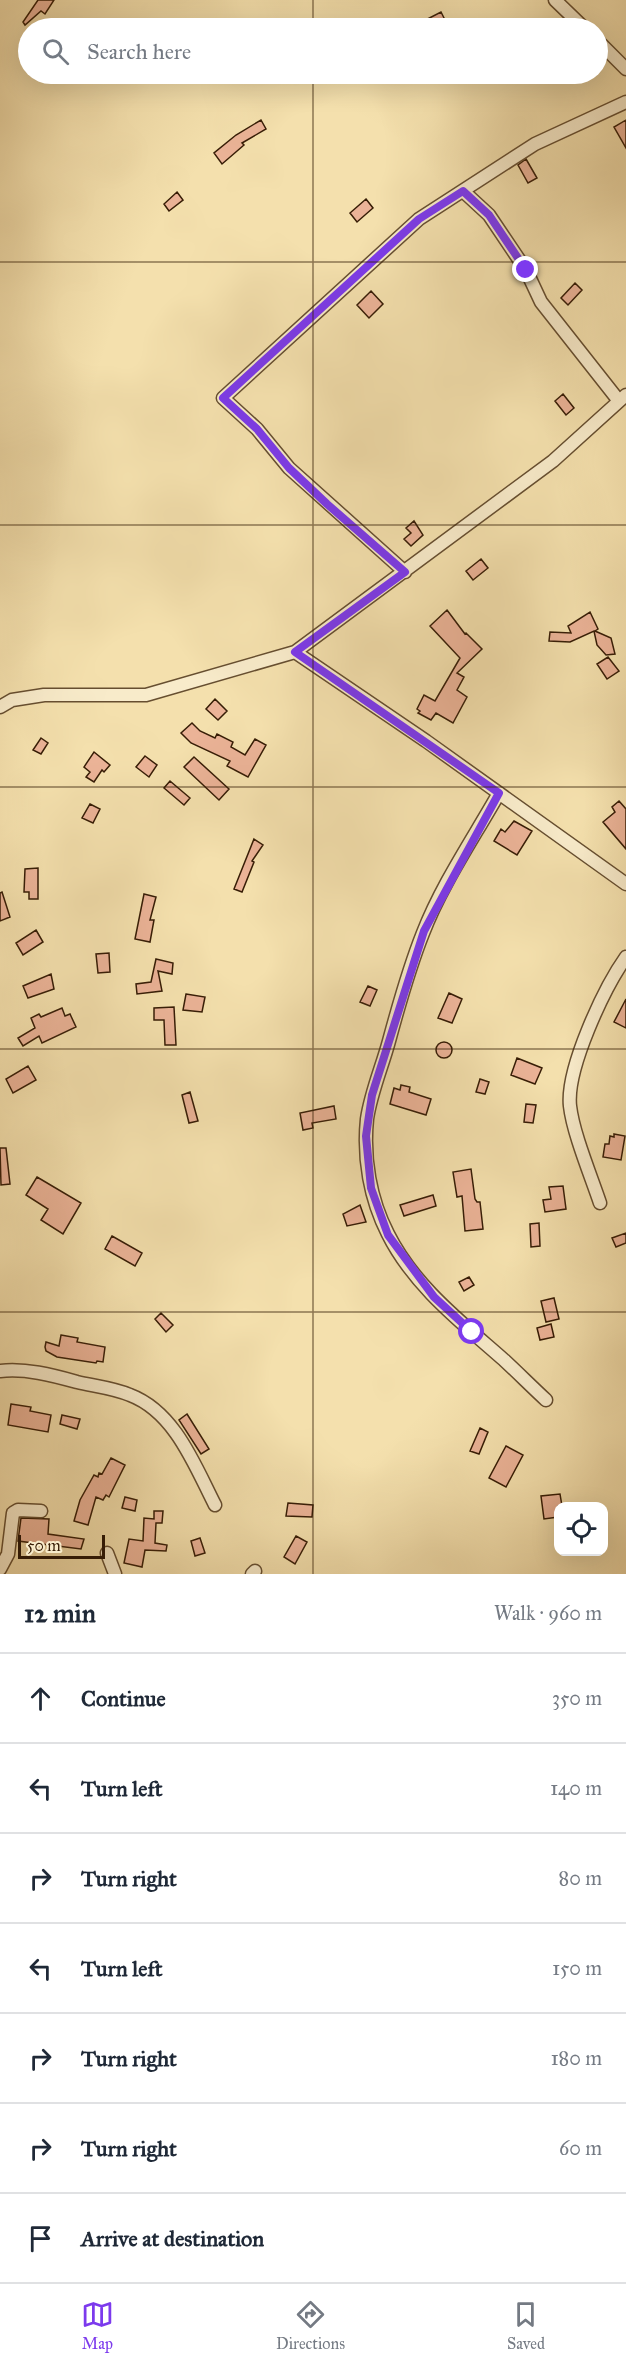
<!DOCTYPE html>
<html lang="en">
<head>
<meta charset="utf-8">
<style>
	:root { --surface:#fff; --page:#f6f6f7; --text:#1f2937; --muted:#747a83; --line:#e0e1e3; --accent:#7c3aed }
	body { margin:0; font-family:"IM FELL Great Primer",serif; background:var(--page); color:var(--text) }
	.controls { position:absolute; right:18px; bottom:18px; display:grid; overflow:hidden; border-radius:12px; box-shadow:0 6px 24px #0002 }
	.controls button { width:54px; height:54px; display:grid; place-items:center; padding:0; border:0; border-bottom:2px solid var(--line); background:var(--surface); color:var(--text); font:30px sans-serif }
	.scale { position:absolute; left:18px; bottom:15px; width:87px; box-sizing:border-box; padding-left:6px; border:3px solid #371d06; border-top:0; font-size:16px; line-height:21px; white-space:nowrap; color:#371d06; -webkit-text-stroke:4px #f8ebca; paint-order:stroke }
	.stop { position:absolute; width:18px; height:18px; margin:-14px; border:4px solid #7c3aed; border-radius:50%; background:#fff }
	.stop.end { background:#7c3aed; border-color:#fff; box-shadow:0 2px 6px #0008 }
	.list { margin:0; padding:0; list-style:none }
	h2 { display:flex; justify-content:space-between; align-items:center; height:78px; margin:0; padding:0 24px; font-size:26px }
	h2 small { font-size:20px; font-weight:400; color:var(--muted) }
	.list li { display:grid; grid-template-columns:39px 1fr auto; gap:18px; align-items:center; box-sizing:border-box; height:90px; padding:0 24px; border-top:2px solid var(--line) }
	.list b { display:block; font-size:22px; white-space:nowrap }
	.list em { font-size:20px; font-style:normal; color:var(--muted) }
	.icon { flex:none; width:33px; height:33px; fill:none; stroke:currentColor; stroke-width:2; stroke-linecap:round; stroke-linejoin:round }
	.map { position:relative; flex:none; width:626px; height:1574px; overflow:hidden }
	.search { position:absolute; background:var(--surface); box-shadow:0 6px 24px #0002; left:18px; right:18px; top:18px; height:66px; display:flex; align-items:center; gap:15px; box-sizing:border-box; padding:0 21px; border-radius:33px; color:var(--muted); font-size:22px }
	.sheet { height:708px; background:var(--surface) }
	nav { display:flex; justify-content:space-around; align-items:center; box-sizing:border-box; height:84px; border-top:2px solid var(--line); background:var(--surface); font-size:16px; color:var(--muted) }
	nav a { display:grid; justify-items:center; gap:3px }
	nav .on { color:var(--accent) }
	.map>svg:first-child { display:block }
	.building { fill:#ebb397; stroke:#371d06; stroke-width:1.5 }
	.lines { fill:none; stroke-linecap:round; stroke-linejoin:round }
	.street-casing { stroke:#664e30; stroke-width:15 }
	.street { stroke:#f8ebca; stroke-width:12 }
	.route { stroke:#7c3aed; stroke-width:8 }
	.grid { fill:none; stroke:#371d06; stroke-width:1.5; stroke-opacity:0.55 }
</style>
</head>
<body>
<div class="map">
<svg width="626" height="1574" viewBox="0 0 626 1574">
	<rect width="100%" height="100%" fill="#f4e0ad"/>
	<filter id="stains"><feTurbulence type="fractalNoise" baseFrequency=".00333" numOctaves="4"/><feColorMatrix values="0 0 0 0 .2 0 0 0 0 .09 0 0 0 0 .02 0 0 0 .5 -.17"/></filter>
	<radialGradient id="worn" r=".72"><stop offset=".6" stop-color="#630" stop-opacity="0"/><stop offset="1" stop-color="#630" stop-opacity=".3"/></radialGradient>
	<path class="building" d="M 38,0 L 54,0 L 45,14 L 41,11 L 25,25 L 23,22 Z
		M 441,12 L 445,20 L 431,28 L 410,28 Z
		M 261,120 L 266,129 L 242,143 L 244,145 L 222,164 L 214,153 L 236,135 Z
		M 626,120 L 626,148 L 614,127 Z
		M 526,159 L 537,178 L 528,183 L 518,165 Z
		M 177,192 L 183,200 L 169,211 L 164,204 Z
		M 366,199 L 373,208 L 357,222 L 350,213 Z
		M 575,283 L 582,290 L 568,305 L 561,298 Z
		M 371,291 L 383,304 L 369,318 L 357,305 Z
		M 563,394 L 574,408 L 566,415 L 555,401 Z
		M 414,521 L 423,535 L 411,546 L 404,539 L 411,533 L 406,528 Z
		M 481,559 L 488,568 L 473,580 L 466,571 Z
		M 447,610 L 465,634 L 466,633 L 482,649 L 457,673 L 464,677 L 457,690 L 467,697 L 453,723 L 436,713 L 431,720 L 418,713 L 420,711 L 417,709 L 424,695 L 435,701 L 460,658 L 430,626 Z
		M 590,612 L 598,629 L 595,631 L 611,638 L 615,654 L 606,655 L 597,645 L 594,631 L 570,642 L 549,641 L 550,632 L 571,633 L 568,626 Z
		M 608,657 L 619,671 L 607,679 L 597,664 Z
		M 215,699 L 227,711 L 218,720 L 206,709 Z
		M 192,723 L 200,731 L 215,738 L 217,734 L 233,742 L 231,747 L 245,755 L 255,739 L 266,745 L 248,777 L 227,766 L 230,761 L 191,743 L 181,733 Z
		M 41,738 L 48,743 L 41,754 L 33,750 Z
		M 94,752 L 110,765 L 104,772 L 102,770 L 94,782 L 86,777 L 90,772 L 84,767 Z
		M 145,756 L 157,765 L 149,777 L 136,767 Z
		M 194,757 L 229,789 L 219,800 L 184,767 Z
		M 170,781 L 190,798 L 184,805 L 164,788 Z
		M 619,801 L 626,809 L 626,849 L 603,822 L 615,812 L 612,807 Z
		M 90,804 L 100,809 L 93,823 L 82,818 Z
		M 514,821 L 532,831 L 517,855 L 494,841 L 501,829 L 505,832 Z
		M 254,839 L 263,845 L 252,861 L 254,862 L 242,892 L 234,889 Z
		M 38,868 L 38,899 L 29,899 L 29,892 L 24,892 L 25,869 Z
		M 2,892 L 10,917 L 0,921 L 0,893 Z
		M 144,894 L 156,897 L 150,920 L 154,920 L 150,942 L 135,939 Z
		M 36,930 L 43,942 L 23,955 L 16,943 Z
		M 109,953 L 110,972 L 98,973 L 96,954 Z
		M 156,959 L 173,963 L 172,974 L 158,971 L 162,991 L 137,994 L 136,984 L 151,982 Z
		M 51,974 L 54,989 L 28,998 L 23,986 Z
		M 368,986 L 377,990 L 370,1006 L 360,1002 Z
		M 449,993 L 462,999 L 452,1023 L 438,1018 Z
		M 186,994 L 205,997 L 202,1012 L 183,1010 Z
		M 626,999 L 626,1028 L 614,1022 Z
		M 174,1007 L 176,1045 L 165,1045 L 164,1020 L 154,1020 L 154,1008 Z
		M 62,1008 L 65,1016 L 70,1014 L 76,1027 L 42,1043 L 39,1036 L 23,1046 L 18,1038 L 35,1028 L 31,1018 L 39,1014 L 41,1017 Z
		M436 1050a8 8 0 1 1 16 0a8 8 0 1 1-16 0Z
		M 517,1058 L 542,1068 L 535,1084 L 511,1075 Z
		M 28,1066 L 36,1080 L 13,1093 L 6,1079 Z
		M 480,1079 L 489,1082 L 485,1094 L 476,1092 Z
		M 401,1085 L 410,1087 L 409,1092 L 431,1099 L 426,1115 L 390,1104 L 394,1088 L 400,1090 Z
		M 190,1092 L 198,1121 L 189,1123 L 182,1095 Z
		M 526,1104 L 536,1105 L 533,1123 L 524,1122 Z
		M 334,1106 L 336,1119 L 312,1123 L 313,1128 L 303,1130 L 300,1113 Z
		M 614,1134 L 625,1136 L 621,1160 L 603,1157 L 605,1144 L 609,1144 L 610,1136 L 614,1137 Z
		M 0,1148 L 6,1148 L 10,1184 L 1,1185 Z
		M 471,1169 L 475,1199 L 477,1202 L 480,1202 L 483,1229 L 465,1231 L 462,1196 L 457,1197 L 453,1172 Z
		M 37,1177 L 81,1203 L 63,1234 L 41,1220 L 48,1209 L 26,1195 Z
		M 563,1186 L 566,1209 L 545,1212 L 543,1200 L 551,1199 L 549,1187 Z
		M 433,1195 L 436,1206 L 404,1216 L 400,1205 Z
		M 360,1205 L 366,1222 L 347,1226 L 343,1214 Z
		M 539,1223 L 540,1246 L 531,1247 L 530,1224 Z
		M 626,1233 L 626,1243 L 616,1247 L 612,1238 Z
		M 112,1236 L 142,1253 L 135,1266 L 105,1249 Z
		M 469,1277 L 474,1285 L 464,1291 L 459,1282 Z
		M 554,1298 L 559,1319 L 546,1322 L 541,1301 Z
		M 161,1313 L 173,1325 L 166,1332 L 155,1319 Z
		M 551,1324 L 554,1337 L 540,1340 L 537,1328 Z
		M 61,1335 L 78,1338 L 77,1342 L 105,1347 L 103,1362 L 97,1361 L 96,1363 L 57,1357 L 46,1351 L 45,1347 L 46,1342 L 59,1346 Z
		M 11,1404 L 31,1407 L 30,1411 L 51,1415 L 48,1432 L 8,1425 Z
		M 187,1414 L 209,1449 L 201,1454 L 179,1420 Z
		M 62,1415 L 80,1419 L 77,1429 L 60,1424 Z
		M 480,1428 L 488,1432 L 479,1454 L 470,1451 Z
		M 506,1446 L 523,1455 L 506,1487 L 489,1478 Z
		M 111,1458 L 125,1465 L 109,1497 L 106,1495 L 103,1500 L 96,1497 L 88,1525 L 74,1521 L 80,1500 L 94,1475 L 98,1477 L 99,1473 L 102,1474 Z
		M 560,1494 L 562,1506 L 558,1506 L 558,1517 L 544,1519 L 541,1496 Z
		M 125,1497 L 137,1500 L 135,1511 L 122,1508 Z
		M 288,1503 L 313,1505 L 312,1517 L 286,1516 Z
		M 154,1511 L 163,1511 L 162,1523 L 156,1523 L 155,1543 L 167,1545 L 166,1551 L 145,1550 L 142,1567 L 124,1563 L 129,1539 L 143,1541 L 144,1518 L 154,1519 Z
		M 21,1518 L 49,1519 L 48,1534 L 84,1539 L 81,1549 L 18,1541 Z
		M 296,1536 L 307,1542 L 295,1564 L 284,1557 Z
		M 200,1538 L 205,1553 L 195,1556 L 191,1541 Z"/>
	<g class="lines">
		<g class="street-casing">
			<path id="street" d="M 555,0 L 584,28
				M 598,41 L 626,69
				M 463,191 L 489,215 L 526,270 L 541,302 L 619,401
				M 405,572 L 289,468 L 257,429 L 223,398 L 419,219 L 535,144 L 626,102
				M 295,652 L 426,741 L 626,884
				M 0,707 L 12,700 L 44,695 L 146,695 L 295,652 L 553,461 L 626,395
				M 499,793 C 473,839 442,884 423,933 C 409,968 399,1004 389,1041 C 382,1067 371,1092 367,1119 C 363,1158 370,1199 388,1234 C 414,1286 461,1322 504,1360 C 518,1373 532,1387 546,1400
				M 600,1203 C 591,1176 573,1133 570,1106 C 566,1069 604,988 626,957
				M 0,1371 C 25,1368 52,1375 77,1382 C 94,1386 114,1388 130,1395 C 175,1412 195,1466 215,1505
				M 107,1553 L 115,1574
				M 0,1569 L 8,1554 L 13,1513 L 18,1510 L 41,1511
				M 252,1574 L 255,1571"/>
		</g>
		<use href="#street" class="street"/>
	</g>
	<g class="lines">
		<path class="route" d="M 472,1332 L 434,1297 L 388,1235 L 371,1188 L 366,1136 L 372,1095 L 424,931 L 499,793 L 295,652 L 405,572 L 327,504 L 289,468 L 257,429 L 223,398 L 419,219 L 463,191 L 489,215 L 526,270"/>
	</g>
	<path class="grid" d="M 313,0 L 313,28M 313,74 L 313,1574M 0,262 L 626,262M 0,525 L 626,525M 0,787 L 626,787M 0,1049 L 626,1049M 0,1312 L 626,1312"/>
	<rect width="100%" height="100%" filter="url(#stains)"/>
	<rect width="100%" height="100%" fill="url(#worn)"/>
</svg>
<div class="controls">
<button><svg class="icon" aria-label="locate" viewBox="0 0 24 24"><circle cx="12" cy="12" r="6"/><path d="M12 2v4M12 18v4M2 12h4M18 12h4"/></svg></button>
</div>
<div class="scale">50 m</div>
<div class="stop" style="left:472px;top:1332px"></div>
<div class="stop end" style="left:526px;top:270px"></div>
<div class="search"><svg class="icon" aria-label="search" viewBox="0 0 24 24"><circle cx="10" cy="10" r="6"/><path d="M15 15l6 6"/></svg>Search here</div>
</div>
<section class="sheet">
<h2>12 min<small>Walk · 960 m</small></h2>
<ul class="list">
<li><svg class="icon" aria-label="ahead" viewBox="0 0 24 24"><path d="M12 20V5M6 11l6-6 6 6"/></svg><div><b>Continue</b></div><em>350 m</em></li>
<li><svg class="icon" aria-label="left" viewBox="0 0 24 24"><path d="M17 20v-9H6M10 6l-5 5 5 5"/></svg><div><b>Turn left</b></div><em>140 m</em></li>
<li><svg class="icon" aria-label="right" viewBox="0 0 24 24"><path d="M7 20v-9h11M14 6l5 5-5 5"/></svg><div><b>Turn right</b></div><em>80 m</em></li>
<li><svg class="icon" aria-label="left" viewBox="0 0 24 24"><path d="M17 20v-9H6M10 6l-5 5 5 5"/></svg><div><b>Turn left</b></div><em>150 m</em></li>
<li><svg class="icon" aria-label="right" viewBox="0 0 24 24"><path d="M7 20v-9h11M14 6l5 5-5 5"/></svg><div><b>Turn right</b></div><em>180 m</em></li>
<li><svg class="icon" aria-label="right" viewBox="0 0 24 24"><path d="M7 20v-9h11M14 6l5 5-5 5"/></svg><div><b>Turn right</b></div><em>60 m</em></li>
<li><svg class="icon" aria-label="arrive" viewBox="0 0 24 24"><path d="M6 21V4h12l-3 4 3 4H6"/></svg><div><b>Arrive at destination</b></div></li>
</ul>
</section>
<nav>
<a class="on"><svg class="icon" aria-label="map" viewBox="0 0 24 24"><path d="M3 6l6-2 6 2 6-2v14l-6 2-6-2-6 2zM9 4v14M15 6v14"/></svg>Map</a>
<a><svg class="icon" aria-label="directions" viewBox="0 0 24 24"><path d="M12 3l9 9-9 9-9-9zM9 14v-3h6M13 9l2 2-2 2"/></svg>Directions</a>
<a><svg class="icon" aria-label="saved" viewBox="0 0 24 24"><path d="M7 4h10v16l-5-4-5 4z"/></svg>Saved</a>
</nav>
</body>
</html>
